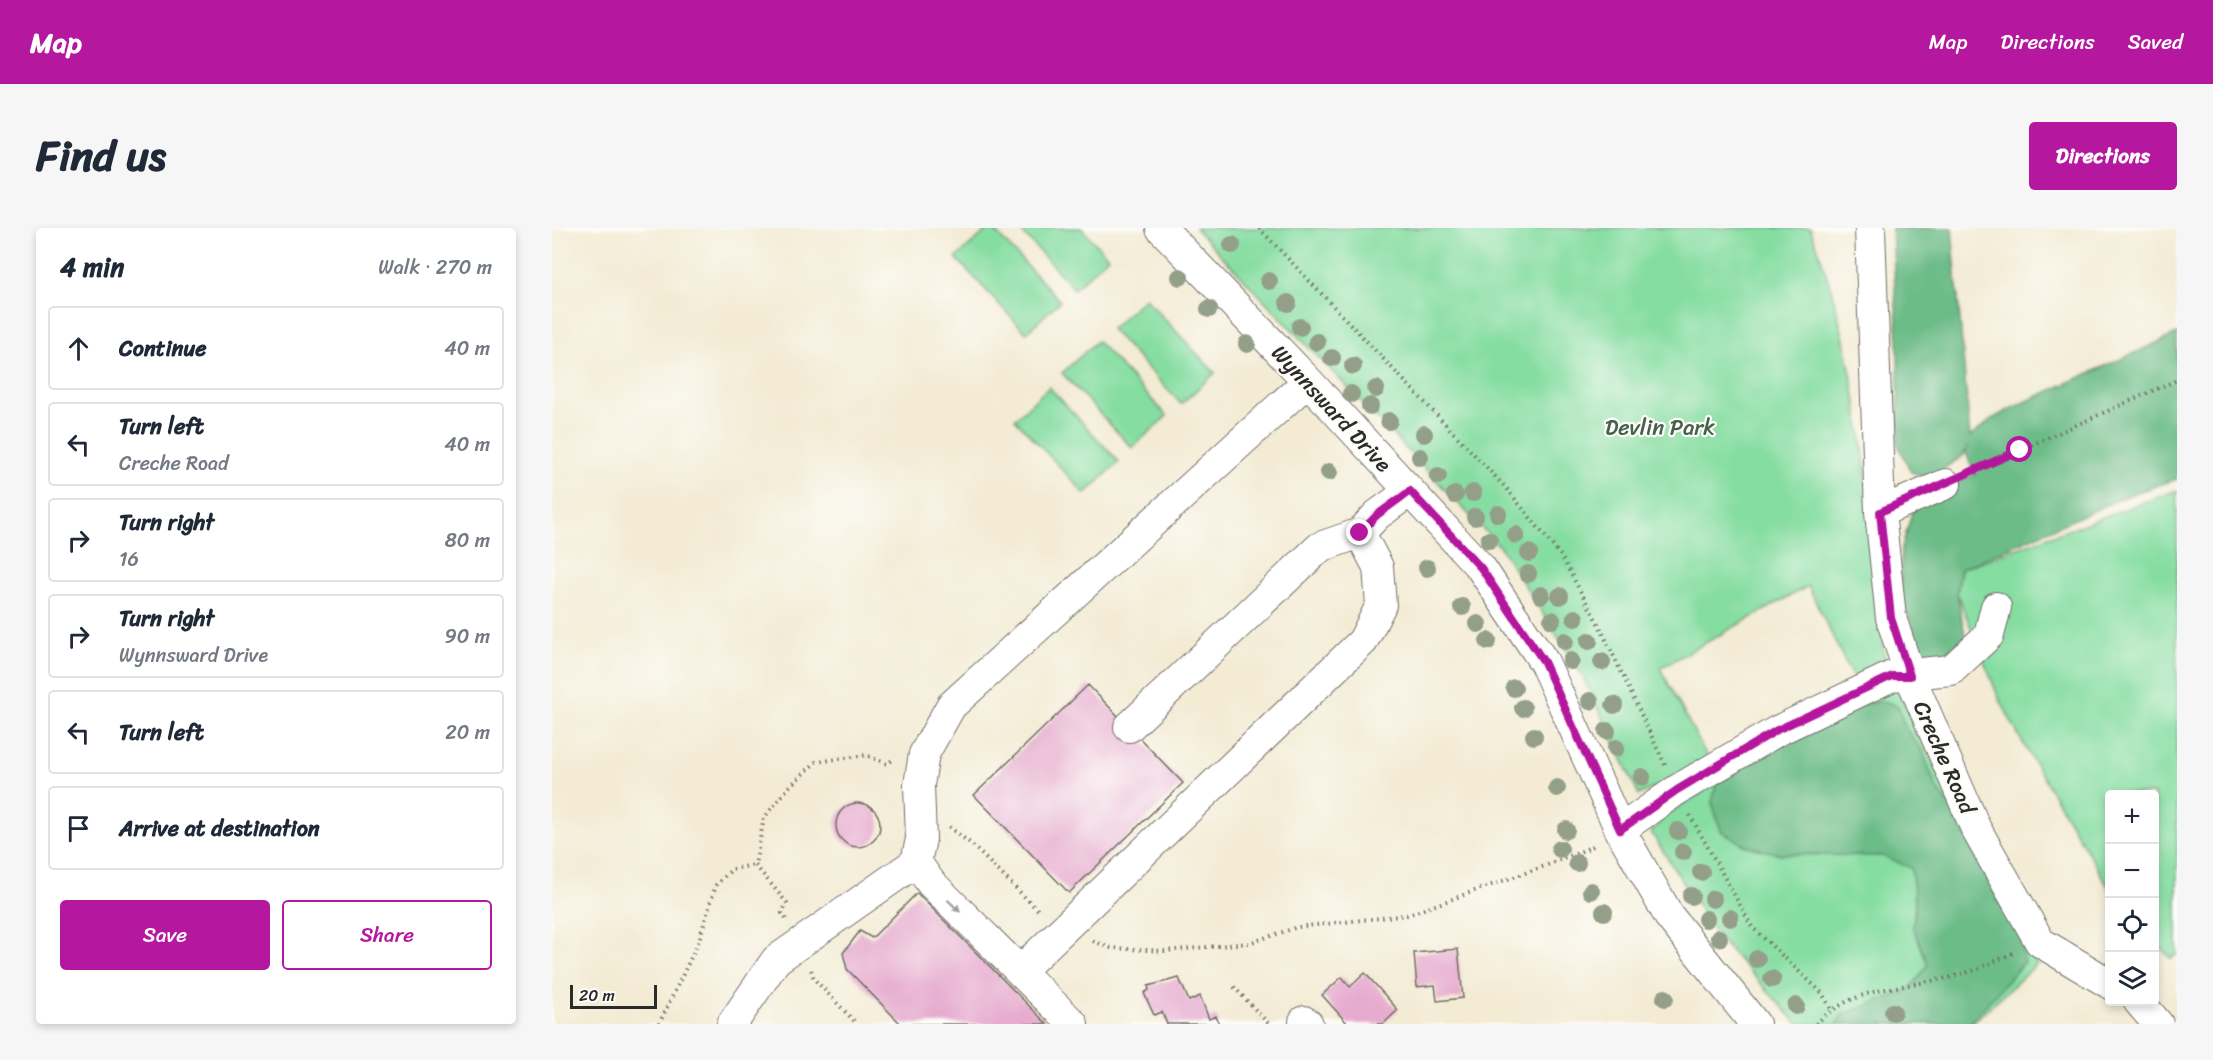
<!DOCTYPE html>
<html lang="en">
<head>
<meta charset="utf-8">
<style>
	:root { --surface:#fff; --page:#f6f6f7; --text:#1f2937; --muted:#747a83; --line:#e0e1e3; --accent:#b5179e }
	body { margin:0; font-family:Sriracha,sans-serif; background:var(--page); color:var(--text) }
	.controls { position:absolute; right:18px; bottom:18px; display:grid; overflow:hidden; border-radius:6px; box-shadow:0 3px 9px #0003 }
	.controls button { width:54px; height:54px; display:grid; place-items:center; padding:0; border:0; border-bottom:2px solid var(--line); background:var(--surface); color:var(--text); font:30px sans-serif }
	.scale { position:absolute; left:18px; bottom:15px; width:87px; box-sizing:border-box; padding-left:6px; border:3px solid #2b2b2b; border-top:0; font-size:16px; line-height:21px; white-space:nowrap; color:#2b2b2b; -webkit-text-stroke:4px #fdfcf7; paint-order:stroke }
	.stop { position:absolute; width:18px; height:18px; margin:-14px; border:4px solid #b5179e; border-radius:50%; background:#fff }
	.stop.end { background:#b5179e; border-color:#fff; box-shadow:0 2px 6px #0008 }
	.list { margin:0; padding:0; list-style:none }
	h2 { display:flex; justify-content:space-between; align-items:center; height:78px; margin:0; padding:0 24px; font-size:26px }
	h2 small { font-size:20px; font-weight:400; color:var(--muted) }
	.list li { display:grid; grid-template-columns:39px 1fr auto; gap:18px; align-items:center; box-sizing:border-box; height:84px; margin:0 12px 12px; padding:0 12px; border:2px solid var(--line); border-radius:6px }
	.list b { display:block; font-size:22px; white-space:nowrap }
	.list p { margin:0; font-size:20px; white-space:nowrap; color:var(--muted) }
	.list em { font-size:20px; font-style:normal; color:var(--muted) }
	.actions { display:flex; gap:12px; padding:18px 24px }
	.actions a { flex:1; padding:14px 0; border:2px solid var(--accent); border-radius:6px; text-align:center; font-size:21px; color:var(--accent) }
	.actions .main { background:var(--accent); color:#fff }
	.icon { flex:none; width:33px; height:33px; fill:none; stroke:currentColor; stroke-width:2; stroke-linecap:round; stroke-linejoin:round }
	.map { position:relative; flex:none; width:1625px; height:796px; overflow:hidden; border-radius:6px }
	header { display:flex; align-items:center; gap:36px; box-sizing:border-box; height:84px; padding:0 30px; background:var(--accent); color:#fff }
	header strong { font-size:28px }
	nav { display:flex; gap:33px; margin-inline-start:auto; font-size:21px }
	.intro { display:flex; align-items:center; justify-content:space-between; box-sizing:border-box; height:144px; padding:0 36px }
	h1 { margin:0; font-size:42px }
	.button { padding:15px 27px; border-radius:6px; background:var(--accent); color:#fff; font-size:21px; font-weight:700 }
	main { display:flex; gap:36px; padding:0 36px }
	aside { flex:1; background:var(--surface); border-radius:6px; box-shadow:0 3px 9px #0003 }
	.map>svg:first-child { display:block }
	.green { fill:#85dda1; stroke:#588466; stroke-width:1.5 }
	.forest { fill:#6cbc87; stroke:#4c7459; stroke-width:1.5 }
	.building { fill:#e6abcf }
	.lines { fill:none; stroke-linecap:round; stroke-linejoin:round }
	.minor-casing { stroke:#716e66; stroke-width:32 }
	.path { stroke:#716e66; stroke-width:4; stroke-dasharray:1.5 4.5; stroke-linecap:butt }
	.minor { stroke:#fff; stroke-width:30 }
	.tree { fill:#949f8a }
	.oneway { fill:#a0a0a0 }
	.route { stroke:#b5179e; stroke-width:8 }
	.labels { text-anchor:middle; stroke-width:4.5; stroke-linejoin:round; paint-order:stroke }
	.street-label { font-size:22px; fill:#2b2b2b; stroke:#fdfcf7 }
	.park-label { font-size:22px; fill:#46604e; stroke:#fdfcf7 }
</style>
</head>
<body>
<header>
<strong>Map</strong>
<nav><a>Map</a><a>Directions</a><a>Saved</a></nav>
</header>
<div class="intro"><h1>Find us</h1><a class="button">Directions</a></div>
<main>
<aside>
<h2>4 min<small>Walk · 270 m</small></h2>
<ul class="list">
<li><svg class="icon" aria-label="ahead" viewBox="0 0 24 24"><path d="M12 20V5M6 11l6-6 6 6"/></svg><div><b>Continue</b></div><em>40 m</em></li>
<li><svg class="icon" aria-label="left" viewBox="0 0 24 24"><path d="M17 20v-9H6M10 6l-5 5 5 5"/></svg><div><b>Turn left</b><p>Creche Road</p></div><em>40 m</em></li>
<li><svg class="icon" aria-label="right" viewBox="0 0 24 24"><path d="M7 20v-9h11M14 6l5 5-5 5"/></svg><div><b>Turn right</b><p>16</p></div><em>80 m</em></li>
<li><svg class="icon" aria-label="right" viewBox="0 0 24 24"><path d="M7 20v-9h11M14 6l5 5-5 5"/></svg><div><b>Turn right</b><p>Wynnsward Drive</p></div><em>90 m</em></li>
<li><svg class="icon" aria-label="left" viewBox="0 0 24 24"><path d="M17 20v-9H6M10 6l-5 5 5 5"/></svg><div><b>Turn left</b></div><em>20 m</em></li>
<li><svg class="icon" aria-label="arrive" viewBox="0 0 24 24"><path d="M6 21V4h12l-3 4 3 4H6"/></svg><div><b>Arrive at destination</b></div></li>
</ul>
<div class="actions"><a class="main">Save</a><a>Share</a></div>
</aside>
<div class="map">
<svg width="1625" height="796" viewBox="0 0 1625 796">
	<rect width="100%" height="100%" fill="#fdfcf7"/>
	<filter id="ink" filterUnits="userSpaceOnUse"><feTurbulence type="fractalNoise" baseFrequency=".0167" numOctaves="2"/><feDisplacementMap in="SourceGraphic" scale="12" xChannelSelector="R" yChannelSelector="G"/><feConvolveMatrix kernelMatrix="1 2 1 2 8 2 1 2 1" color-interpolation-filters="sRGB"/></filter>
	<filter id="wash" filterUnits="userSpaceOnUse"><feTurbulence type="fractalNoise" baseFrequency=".008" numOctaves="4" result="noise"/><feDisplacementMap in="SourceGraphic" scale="24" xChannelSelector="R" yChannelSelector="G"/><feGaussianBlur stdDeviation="1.35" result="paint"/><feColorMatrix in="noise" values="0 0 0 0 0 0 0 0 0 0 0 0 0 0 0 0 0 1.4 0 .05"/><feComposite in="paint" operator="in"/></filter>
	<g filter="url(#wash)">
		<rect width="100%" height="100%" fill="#f3ebd4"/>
		<path class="green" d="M 437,0 L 440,0 L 508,73 L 474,105 L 404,30 Z
			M 466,0 L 529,0 L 556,29 L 522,61 Z
			M 643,0 L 1258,0 C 1313,138 1317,290 1333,436 L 1301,450 L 1256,358 L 1108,440 L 1157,532 L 1087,567 L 1030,447 L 949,320 Z
			M 593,70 L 663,145 L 629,176 L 559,101 Z
			M 545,113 L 615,188 L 580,220 L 510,145 Z
			M 497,159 L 567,234 L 533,266 L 463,191 Z
			M 1625,262 L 1625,727 L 1619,730 L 1603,714 L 1602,566 L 1558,566 L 1557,660 L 1470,514 L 1446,468 L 1405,365 L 1409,341 Z
			M 1346,462 L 1375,524 L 1476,706 L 1485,736 L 1419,796 L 1246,796 L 1165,708 L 1099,604 L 1115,586 L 1296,473 Z"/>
		<path class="forest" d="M 1340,0 L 1400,0 L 1418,209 L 1440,191 L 1464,178 L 1625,106 L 1625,251 L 1577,267 L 1409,341 L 1405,365 L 1413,407 C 1402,421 1392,432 1373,430 L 1349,370 L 1349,323 L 1360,284 L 1394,256 L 1423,247 L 1414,225 L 1416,217 L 1411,228 L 1376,251 L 1359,244 L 1346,217 L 1346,118 Z
			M 1331,473 L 1346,478 L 1354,501 L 1370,522 L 1385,561 L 1400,581 L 1446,673 L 1463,696 L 1470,711 L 1472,734 L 1417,796 L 1285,796 L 1290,787 L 1358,761 L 1376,737 L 1361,699 L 1363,673 L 1359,640 L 1331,628 L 1228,626 L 1194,618 L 1169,603 L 1160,575 L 1164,556 L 1289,481 Z"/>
		<g id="blocks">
			<path class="building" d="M 536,457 L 631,555 L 517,665 L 422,567 Z
				M284 597a22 22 0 1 1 44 0a22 22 0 1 1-44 0Z
				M 365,665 L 495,796 L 349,796 L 295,741 L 291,725 L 308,703 L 320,710 Z
				M 906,721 L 911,770 L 885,773 L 883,757 L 865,759 L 862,725 Z
				M 813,745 L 846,782 L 831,796 L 796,796 L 770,767 L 790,749 L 798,759 Z
				M 627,750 L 637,773 L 648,768 L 657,791 L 664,788 L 667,796 L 615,796 L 610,784 L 602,787 L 592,765 L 597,762 L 596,758 Z"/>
		</g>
	</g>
	<g filter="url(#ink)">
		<use href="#blocks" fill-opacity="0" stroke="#716e66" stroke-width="1.5"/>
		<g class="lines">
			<g class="minor-casing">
				<path id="minor" d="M 609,0 L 756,153 L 929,340 L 992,434 L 1068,602 L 1117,688 L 1203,796
					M 1318,0 L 1328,284 L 1339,390 L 1358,448 L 1424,601 L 1488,714 L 1558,756
					M 1328,284 L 1394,256
					M 577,499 L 768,319 L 808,305 L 825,287 L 858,263
					M 1068,602 L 1125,562 L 1225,503 L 1340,448 L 1399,442 L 1437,407 L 1444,379
					M 364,634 L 379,655 L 521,796
					M 469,742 L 811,413 L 829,377 L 826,339 L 808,305
					M 1587,774 L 1606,796
					M 752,793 L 756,796
					M 180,796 L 224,732 L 364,634 L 369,611 L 367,557 L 372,526 L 399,478 L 756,153"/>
			</g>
			<path class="path" d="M 707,0 L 955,261 L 1009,328 L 1048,399 L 1113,537
				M 1419,244 L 1625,152
				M 1138,587 L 1200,699 L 1270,765 L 1279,781
				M 397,599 L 418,615 L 488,684
				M 234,691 L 230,685 L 235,675 L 203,637 L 212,590 L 237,559 L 264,534 L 314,527 L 335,536 L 342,531
				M 541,713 L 559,720 L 613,723 L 697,715 L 746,699 L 855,687 L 993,638 L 1044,617
				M 259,742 L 262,751 L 305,796
				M 682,759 L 717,796
				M 107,796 L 146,715 L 164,657 L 180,641 L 203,637
				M 1264,796 C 1304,755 1359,761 1410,746 C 1427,742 1444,732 1461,725"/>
			<use href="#minor" class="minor"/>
		</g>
		<g class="tree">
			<circle cx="680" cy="17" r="9"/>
			<circle cx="628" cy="49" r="9"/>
			<circle cx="717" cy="53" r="9"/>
			<circle cx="736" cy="75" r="9"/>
			<circle cx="657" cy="81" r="9"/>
			<circle cx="748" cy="99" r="9"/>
			<circle cx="765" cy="114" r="9"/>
			<circle cx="695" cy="116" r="9"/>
			<circle cx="780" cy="130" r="9"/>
			<circle cx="801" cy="138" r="9"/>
			<circle cx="824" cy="161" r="9"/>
			<circle cx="799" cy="166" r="9"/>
			<circle cx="818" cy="178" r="9"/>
			<circle cx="837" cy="193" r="9"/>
			<circle cx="872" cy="206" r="9"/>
			<circle cx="868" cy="229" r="9"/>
			<circle cx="777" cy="244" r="9"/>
			<circle cx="886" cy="248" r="9"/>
			<circle cx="921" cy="265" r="9"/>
			<circle cx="903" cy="267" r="9"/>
			<circle cx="946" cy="286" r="9"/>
			<circle cx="923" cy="289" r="9"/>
			<circle cx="964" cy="307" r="9"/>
			<circle cx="937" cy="312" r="9"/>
			<circle cx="977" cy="325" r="9"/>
			<circle cx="875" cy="340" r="9"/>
			<circle cx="976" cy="346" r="9"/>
			<circle cx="989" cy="367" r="9"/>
			<circle cx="1008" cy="368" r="9"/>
			<circle cx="910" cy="379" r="9"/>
			<circle cx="1023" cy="390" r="9"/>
			<circle cx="1000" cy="392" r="9"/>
			<circle cx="926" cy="396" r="9"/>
			<circle cx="936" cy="413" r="9"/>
			<circle cx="1013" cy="413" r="9"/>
			<circle cx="1037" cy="413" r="9"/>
			<circle cx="1019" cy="433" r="9"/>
			<circle cx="1050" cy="434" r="9"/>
			<circle cx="962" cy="460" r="9"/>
			<circle cx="1038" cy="473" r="9"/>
			<circle cx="1062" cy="477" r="9"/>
			<circle cx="971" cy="480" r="9"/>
			<circle cx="1055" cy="503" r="9"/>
			<circle cx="982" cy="508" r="9"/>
			<circle cx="1064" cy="520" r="9"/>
			<circle cx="1090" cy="549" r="9"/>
			<circle cx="1005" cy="560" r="9"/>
			<circle cx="1014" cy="602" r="9"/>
			<circle cx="1126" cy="603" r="9"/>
			<circle cx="1008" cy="621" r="9"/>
			<circle cx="1131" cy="624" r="9"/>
			<circle cx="1025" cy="635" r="9"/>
			<circle cx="1149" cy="644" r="9"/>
			<circle cx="1039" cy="663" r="9"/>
			<circle cx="1139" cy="668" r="9"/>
			<circle cx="1161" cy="671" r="9"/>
			<circle cx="1052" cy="684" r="9"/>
			<circle cx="1178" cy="690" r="9"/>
			<circle cx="1154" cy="691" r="9"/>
			<circle cx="1167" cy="710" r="9"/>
			<circle cx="1205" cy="731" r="9"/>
			<circle cx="1220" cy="751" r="9"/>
			<circle cx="1113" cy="770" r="9"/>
			<circle cx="1244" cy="778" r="9"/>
			<circle cx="1341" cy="784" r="9"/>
		</g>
		<defs><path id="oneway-solid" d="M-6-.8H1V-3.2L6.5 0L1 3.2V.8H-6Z" transform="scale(1.5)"/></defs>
		<use class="oneway" href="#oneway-solid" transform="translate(402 678) rotate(44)"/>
	</g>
	<g class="lines" filter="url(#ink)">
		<path class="route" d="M 808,305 L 825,287 L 858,263 L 929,340 L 992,434 L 1068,602 L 1125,562 L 1225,502 L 1340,448 L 1358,448 L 1339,390 L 1328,284 L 1468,222"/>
	</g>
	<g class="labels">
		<g class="street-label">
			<text transform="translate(780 180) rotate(47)" y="8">Wynnsward Drive</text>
			<text transform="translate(1393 529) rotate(66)" y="8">Creche Road</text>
		</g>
		<g class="park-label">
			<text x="1108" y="207">Devlin Park</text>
		</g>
	</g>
</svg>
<div class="controls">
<button>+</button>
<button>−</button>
<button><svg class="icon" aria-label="locate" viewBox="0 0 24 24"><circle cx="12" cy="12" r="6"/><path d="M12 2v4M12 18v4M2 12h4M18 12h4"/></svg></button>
<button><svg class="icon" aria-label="layers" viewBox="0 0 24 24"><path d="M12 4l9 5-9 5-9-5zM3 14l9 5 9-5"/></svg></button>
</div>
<div class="scale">20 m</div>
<div class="stop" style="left:1468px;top:222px"></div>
<div class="stop end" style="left:808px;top:305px"></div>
</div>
</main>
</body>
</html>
